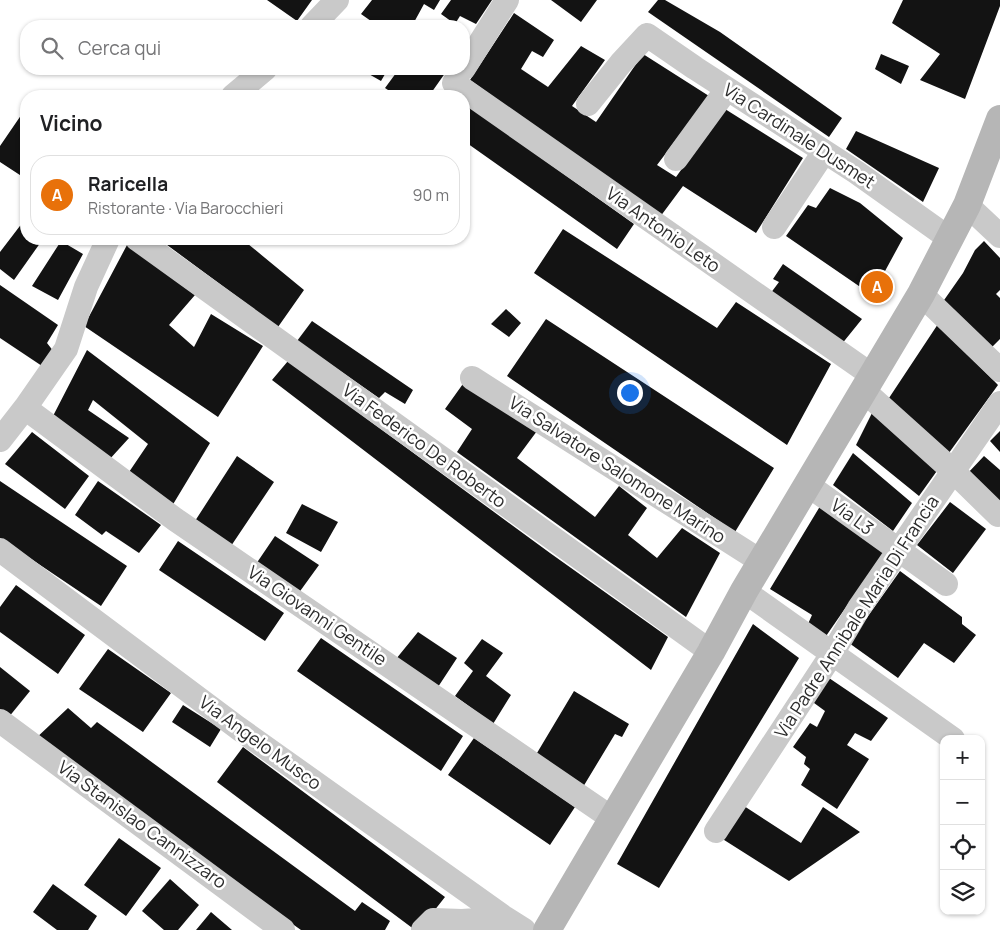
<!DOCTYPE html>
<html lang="it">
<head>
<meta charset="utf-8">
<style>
	:root { --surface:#fff; --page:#f2f2f2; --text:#202124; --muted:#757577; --line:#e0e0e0; --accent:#e42e5c }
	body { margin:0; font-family:Manrope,sans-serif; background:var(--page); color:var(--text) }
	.controls { position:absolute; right:15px; bottom:15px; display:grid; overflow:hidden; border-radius:10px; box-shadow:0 1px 4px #0004 }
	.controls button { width:45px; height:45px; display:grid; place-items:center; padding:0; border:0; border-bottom:1px solid var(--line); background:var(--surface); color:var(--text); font:25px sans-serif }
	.you { position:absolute; left:629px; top:392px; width:18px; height:18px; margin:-12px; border:4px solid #fff; border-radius:50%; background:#1a73e8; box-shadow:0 0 0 8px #1a73e833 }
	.badge { display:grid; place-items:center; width:32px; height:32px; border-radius:50%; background:var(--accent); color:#fff; font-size:16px; font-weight:700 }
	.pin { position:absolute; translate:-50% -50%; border:2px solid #fff; box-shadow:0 1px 5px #0006 }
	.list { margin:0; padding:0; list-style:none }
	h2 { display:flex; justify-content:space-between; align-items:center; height:65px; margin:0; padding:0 20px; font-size:21px }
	h2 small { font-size:16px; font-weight:400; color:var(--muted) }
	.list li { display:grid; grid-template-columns:32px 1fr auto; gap:15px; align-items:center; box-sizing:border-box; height:80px; margin:0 10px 10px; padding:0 10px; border:1px solid var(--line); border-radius:20px }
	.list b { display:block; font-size:19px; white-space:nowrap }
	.list p { margin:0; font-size:16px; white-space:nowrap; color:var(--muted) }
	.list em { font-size:16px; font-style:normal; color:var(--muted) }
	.icon { flex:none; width:28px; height:28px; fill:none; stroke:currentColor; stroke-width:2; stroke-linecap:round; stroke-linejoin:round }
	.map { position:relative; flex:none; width:1000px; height:930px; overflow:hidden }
	.search { position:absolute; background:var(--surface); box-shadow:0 1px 4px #0004; left:20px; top:20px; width:450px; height:55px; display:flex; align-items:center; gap:12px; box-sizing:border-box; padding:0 18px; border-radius:20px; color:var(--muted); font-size:19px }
	.panel { position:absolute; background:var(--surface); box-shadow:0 1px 4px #0004; left:20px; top:90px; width:450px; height:155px; border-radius:20px }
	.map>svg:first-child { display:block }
	.building { fill:#131313 }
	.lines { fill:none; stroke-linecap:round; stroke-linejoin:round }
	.street { stroke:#c9c9c9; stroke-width:24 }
	.secondary { stroke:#b6b6b6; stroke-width:28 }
	.labels { text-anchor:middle; stroke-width:5; stroke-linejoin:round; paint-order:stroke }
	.street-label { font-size:18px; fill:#2c2c2c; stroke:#fff }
</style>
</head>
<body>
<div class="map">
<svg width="1000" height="930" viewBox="0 0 1000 930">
	<rect width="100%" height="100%" fill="#fff"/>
	<path class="building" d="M 267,0 L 312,0 L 297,21 Z
		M 372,0 L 440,0 L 434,10 L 424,4 L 412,26 L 378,26 L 361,14 Z
		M 451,0 L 492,0 L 476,24 L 460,16 L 455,24 L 441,14 Z
		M 551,0 L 597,0 L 581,22 Z
		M 658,0 L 665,0 L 720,32 L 842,118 L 829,137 L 648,12 Z
		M 903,0 L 1000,0 L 1000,6 L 965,99 L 920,80 L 940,54 L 892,23 Z
		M 514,13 L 554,40 L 543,57 L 532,51 L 521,69 L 548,87 L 581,46 L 605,60 L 572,106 L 596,122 L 643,54 L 709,96 L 657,165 L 676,177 L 725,109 L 803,158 L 756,233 L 683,186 L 660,217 L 470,80 Z
		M 881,54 L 909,66 L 901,84 L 875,69 Z
		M 360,69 L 388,69 L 381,81 Z
		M 399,69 L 448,69 L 429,96 L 397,96 L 385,88 Z
		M 464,103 L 634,224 L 617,249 L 464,141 Z
		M 26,108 L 26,179 L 0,162 L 0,146 Z
		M 856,131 L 939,168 L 923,202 L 846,149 Z
		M 830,188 L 860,203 L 903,238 L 872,295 L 786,236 L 808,205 L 816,208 Z
		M 26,218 L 26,239 L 43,239 L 14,280 L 0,269 L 0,252 Z
		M 563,229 L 717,328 L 736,302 L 831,364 L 787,445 L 534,273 Z
		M 159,239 L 242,239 L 304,290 L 278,327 Z
		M 61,241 L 83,254 L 58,300 L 32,286 Z
		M 984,241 L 1000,258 L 1000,290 L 996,294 L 1000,298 L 1000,339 L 989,350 L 942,303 L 963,273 L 975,250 Z
		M 127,245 L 195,295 L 169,325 L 194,347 L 211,314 L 263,346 L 218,417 L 84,326 Z
		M 783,264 L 862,319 L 841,345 L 770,294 L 779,282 L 773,279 Z
		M 0,285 L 58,325 L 47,343 L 54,352 L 42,366 L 0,338 Z
		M 506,309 L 521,323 L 509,337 L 491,324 Z
		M 546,319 L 774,468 L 735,532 L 507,376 Z
		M 312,321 L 413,390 L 405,404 L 385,392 L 379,398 L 297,341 Z
		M 938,324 L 998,385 L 946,457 L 889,398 Z
		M 87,350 L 210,443 L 172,506 L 127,475 L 148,444 L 93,400 L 88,410 L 129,438 L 108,461 L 53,416 Z
		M 288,361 L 550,553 L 668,637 L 651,670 L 272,380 Z
		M 465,381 L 537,431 L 517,458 L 595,517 L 619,486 L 647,508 L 628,535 L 657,558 L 682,528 L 720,553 L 686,617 L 457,452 L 472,429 L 445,409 Z
		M 875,407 L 939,468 L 919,496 L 856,445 Z
		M 1000,431 L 1000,452 L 990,441 Z
		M 32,432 L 89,476 L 65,509 L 5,464 Z
		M 853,453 L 912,503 L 893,531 L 833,485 Z
		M 237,456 L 274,482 L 229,549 L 195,521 Z
		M 984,456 L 1000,470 L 1000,504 L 967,474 Z
		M 0,481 L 127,566 L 101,606 L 0,538 Z
		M 98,481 L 161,525 L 139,553 L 106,531 L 102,535 L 75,515 Z
		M 950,502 L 986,529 L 953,573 L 917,545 Z
		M 822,503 L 884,552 L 824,639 L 807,626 L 812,615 L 770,589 Z
		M 302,504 L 338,522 L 321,552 L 286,533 Z
		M 275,536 L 319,565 L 298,594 L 256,564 Z
		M 178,541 L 284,613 L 265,641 L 159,570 Z
		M 900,571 L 962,617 L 962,624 L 976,635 L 954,663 L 924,643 L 898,678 L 849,643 Z
		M 16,585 L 85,635 L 58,674 L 0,632 L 0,607 Z
		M 753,624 L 799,658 L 659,888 L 617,864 Z
		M 418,632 L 457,658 L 438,687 L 396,659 Z
		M 321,638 L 463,736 L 441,771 L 297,671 Z
		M 482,639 L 503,653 L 486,676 L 511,695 L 493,724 L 455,696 L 473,671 L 464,663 Z
		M 108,649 L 171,693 L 143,732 L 79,689 Z
		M 0,667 L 30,691 L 4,723 L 0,720 Z
		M 829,678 L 888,718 L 871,741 L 855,733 L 847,745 L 869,759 L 837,809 L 801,785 L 810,769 L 804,764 L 806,757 L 793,747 L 810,723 L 817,727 L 825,711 L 810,700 Z
		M 574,691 L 629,724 L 622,737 L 615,734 L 583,787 L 534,758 Z
		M 183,705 L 221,729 L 210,747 L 172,722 Z
		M 68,708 L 91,728 L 97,722 L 355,911 L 362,902 L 390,921 L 385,930 L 301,930 L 33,741 Z
		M 474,738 L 575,807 L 550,845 L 448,775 Z
		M 243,747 L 445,897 L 419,930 L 415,930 L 217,782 Z
		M 744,806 L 801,843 L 823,807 L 860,832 L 789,881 L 721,838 Z
		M 119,838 L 161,868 L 126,916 L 84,885 Z
		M 170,879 L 199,905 L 178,930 L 164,930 L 142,911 Z
		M 53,884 L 97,916 L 88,930 L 57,930 L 33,912 Z
		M 211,912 L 232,930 L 196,930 Z"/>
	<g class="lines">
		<path class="street" d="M 312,26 L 337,0
			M 464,68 L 507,0
			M 454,83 L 873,376
			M 233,96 L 265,69
			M 588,104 L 621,63 L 647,35 L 695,68 L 856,172 L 950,239
			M 676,159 L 727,89
			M 967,205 L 1000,236
			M 774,227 L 824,152
			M 137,239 L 711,652
			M 921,294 L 1000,370
			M 472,378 L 762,562
			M 864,391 L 953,471 L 998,515
			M 25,408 L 176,520 L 613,819
			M 0,440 L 25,408 L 66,349 L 86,287 L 108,239
			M 808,485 L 946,584
			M 0,550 L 238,728 L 505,918 L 524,930
			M 744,591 L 953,739
			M 0,721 L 283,930
			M 716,831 L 832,654 L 859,608 L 1000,403
			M 423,930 L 433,920 L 462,921 L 505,918"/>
		<path class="secondary" d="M 547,930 L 711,652 L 744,591 L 921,294 L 967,205 L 1000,119"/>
	</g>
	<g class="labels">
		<g class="street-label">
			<text transform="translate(799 136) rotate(33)" y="6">Via Cardinale Dusmet</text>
			<text transform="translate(663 230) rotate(35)" y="6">Via Antonio Leto</text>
			<text transform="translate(424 446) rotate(36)" y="6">Via Federico De Roberto</text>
			<text transform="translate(617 470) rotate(33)" y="6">Via Salvatore Salomone Marino</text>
			<text transform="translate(852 517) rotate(36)" y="6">Via L3</text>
			<text transform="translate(317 616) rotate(34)" y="6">Via Giovanni Gentile</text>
			<text transform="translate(857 617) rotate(-57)" y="6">Via Padre Annibale Maria Di Francia</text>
			<text transform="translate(260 743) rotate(36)" y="6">Via Angelo Musco</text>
			<text transform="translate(142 825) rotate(36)" y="6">Via Stanislao Cannizzaro</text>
		</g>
	</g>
</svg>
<div class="controls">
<button>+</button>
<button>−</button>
<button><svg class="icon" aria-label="locate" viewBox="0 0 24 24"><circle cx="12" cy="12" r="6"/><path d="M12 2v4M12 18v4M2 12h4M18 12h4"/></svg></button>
<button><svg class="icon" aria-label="layers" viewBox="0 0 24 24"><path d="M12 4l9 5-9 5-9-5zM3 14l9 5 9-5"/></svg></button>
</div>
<div class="you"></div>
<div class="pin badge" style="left:877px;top:287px;background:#e8710a">A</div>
<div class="search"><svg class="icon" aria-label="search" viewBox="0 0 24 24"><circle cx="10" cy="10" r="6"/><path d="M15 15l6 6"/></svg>Cerca qui</div>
<section class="panel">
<h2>Vicino<small></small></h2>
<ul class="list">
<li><span class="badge" style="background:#e8710a">A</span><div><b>Raricella</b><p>Ristorante · Via Barocchieri</p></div><em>90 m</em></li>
</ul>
</section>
</div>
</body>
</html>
